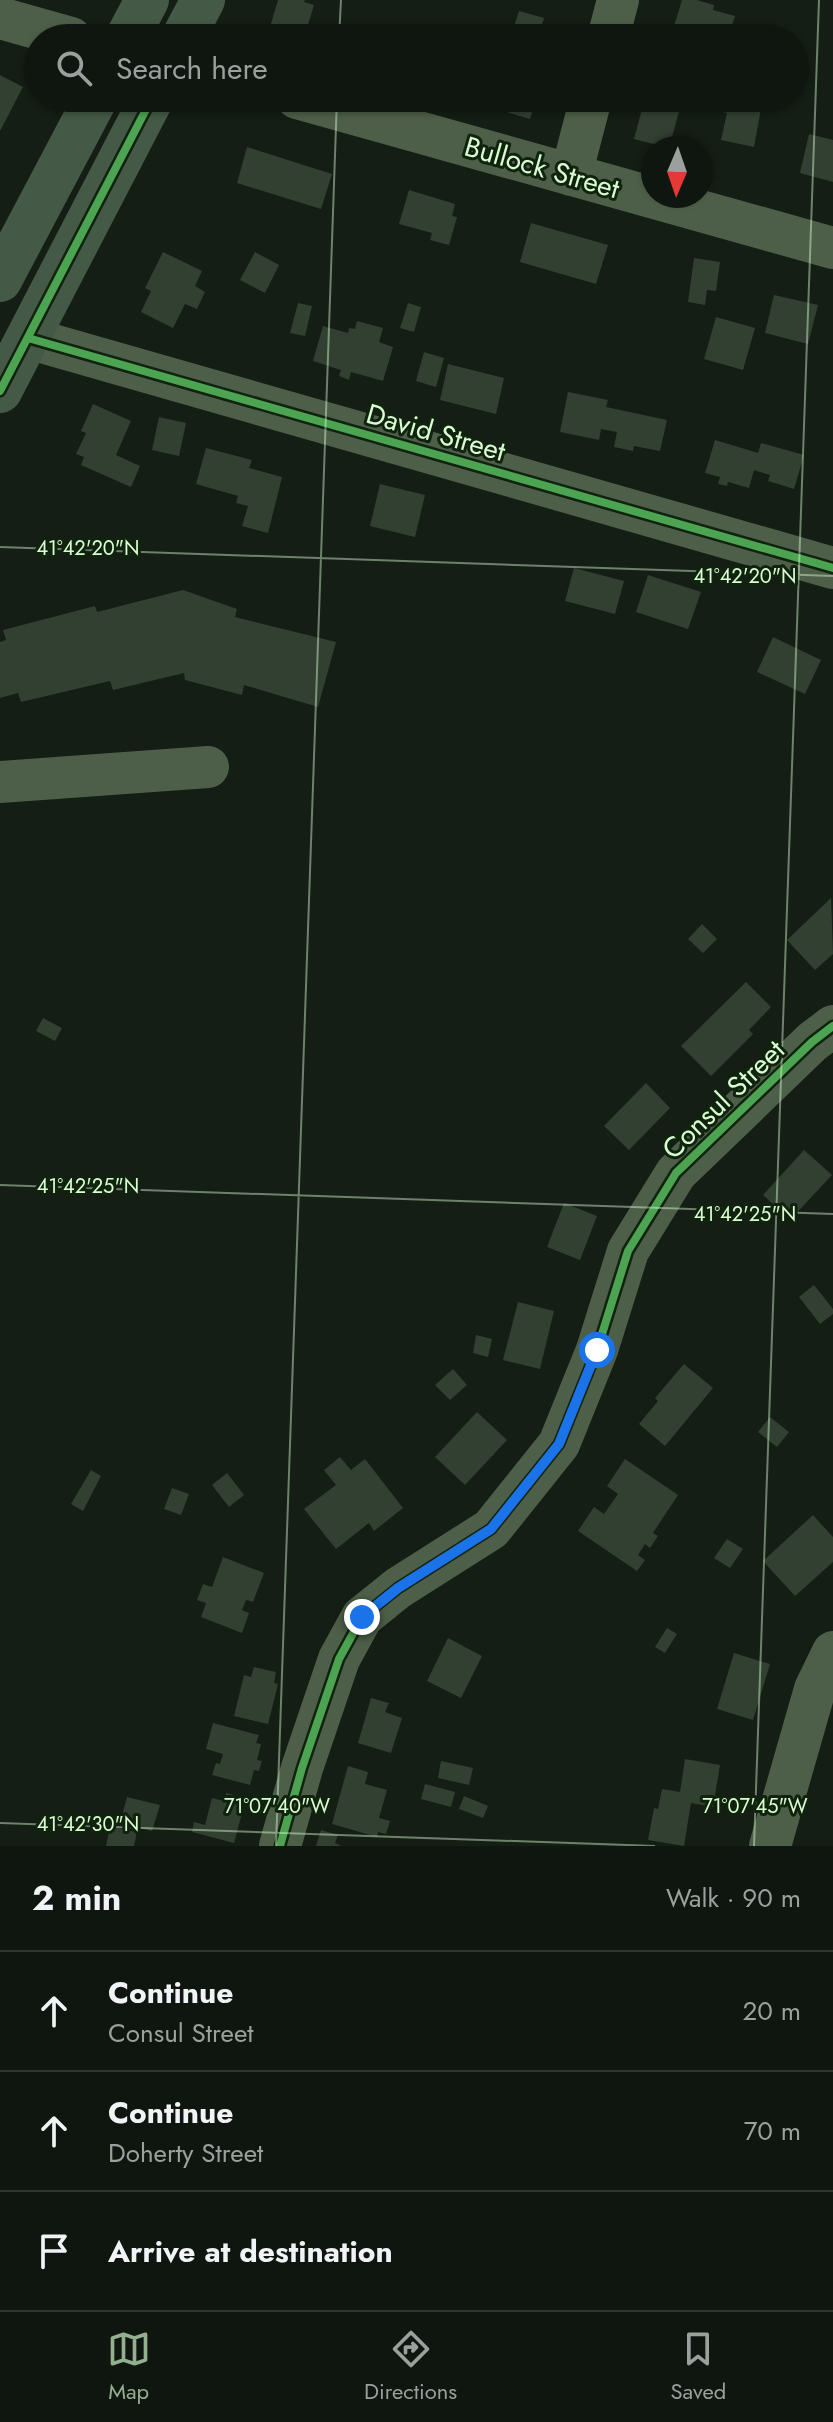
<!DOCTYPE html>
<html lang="en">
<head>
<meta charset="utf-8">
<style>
	:root { --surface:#0f160f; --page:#1d231d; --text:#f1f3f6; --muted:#9b9f9e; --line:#2f352f; --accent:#94af90 }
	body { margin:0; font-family:Jost,sans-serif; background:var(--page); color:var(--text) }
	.compass { position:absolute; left:641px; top:136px; width:72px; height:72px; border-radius:50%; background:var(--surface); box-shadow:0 2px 6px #0004; rotate:182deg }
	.stop { position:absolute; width:24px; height:24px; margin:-18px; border:6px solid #1a73e8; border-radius:50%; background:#fff }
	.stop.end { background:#1a73e8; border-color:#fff; box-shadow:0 2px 8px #0008 }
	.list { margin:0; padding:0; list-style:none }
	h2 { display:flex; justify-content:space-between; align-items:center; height:104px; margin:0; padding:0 32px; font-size:34px }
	h2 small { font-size:26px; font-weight:400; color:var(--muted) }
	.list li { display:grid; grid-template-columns:52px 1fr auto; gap:24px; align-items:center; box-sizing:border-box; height:120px; padding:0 32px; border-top:2px solid var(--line) }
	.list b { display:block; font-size:30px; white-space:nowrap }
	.list p { margin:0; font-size:26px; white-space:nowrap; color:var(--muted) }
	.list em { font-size:26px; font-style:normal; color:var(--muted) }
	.icon { flex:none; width:44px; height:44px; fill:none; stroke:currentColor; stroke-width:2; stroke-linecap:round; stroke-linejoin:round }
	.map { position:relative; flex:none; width:833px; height:1846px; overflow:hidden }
	.search { position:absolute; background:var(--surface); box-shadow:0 2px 6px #0004; left:24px; right:24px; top:24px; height:88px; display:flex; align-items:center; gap:20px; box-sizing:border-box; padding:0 28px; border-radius:44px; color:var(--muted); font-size:30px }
	.sheet { height:464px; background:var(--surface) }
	nav { display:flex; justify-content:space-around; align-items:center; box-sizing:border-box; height:112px; border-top:2px solid var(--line); background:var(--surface); font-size:22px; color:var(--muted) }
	nav a { display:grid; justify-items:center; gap:4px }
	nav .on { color:var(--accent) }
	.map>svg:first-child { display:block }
	.building { fill:#324032 }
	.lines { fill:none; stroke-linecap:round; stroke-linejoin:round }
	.minor { stroke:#4e5f49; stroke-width:42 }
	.major { stroke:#445a47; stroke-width:44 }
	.cycleway-casing { stroke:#11230f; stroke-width:13 }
	.cycleway { stroke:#4ca352; stroke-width:8 }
	.route { stroke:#1a73e8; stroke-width:10 }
	.ticks { fill:none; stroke:#d9fdd2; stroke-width:2; stroke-opacity:0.45 }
	.labels { text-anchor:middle; stroke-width:6; stroke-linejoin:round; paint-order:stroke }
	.street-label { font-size:28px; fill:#d9fdd2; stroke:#11230f }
	.ticks-label { font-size:20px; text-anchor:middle; fill:#d9fdd2; stroke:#11230f; stroke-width:6; stroke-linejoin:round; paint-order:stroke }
</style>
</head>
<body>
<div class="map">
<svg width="833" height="1846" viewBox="0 0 833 1846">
	<rect width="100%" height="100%" fill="#141e14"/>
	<path class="building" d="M 278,0 L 305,0 L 304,2 L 314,5 L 304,38 L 281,38 L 268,34 Z
		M 682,0 L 697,0 L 714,5 L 713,10 L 735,16 L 728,38 L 707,32 L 705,38 L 671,36 Z
		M 519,11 L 544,18 L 538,38 L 512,33 Z
		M 0,75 L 23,87 L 0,131 Z
		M 489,98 L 543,98 L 541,108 L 534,106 L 530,119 L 486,106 Z
		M 645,98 L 680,108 L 669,148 L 634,139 Z
		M 702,98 L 763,98 L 754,147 L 721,140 L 727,113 L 700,108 Z
		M 809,134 L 833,140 L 833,182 L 800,173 Z
		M 247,147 L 332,174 L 321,209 L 237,183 Z
		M 409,190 L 455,204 L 452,216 L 457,217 L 449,245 L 430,240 L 432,233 L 399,224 Z
		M 531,223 L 608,245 L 596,284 L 520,262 Z
		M 163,252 L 202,271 L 195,286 L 205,292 L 197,309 L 185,304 L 173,328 L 141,312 L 151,291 L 145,288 Z
		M 255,252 L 279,265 L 265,293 L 240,280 Z
		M 694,258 L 720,262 L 716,291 L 707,290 L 705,305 L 688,302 Z
		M 774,295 L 818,305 L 808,344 L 765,333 Z
		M 298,303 L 312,306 L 305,336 L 290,333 Z
		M 408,303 L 421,307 L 414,332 L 400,328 Z
		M 716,317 L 755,328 L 743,370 L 704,359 Z
		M 357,321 L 383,328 L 379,342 L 393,347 L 383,381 L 351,372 L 349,380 L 339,376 L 341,370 L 313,361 L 323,326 L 348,333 L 349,328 L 355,329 Z
		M 424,352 L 444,358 L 436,387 L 416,381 Z
		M 448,364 L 504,378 L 496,414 L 440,400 Z
		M 568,392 L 608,400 L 606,407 L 667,420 L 660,451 L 634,446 L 633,451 L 614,447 L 617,432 L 601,429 L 599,440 L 560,432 Z
		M 93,404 L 131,421 L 116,455 L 140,466 L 131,487 L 81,465 L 84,457 L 76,454 L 86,433 L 81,431 Z
		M 159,417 L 186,423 L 179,456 L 152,450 Z
		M 715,440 L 758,453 L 761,443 L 804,455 L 794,489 L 768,481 L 770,475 L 754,470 L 749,488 L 728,482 L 727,486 L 718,484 L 720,477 L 705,473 Z
		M 206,448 L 252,460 L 249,468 L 282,477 L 268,533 L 242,526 L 248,506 L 236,503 L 238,496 L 196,484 Z
		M 380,484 L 425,495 L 415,537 L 370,526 Z
		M 574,568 L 624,581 L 615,614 L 565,601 Z
		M 648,575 L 701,592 L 688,629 L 636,612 Z
		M 183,590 L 237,609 L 235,617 L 336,642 L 318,707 L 244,685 L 242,695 L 185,680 L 184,673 L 113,690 L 110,681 L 21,702 L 18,693 L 0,698 L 0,642 L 6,640 L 3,630 L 95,606 L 97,612 Z
		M 773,637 L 821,660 L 805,694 L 757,672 Z
		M 831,898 L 833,954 L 815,970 L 787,940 Z
		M 702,924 L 717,939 L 703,953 L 688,939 Z
		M 746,982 L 771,1007 L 749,1030 L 753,1034 L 711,1076 L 681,1046 Z
		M 43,1018 L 62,1028 L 55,1041 L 36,1031 Z
		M 646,1083 L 670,1108 L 629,1150 L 604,1126 Z
		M 804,1150 L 832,1175 L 790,1220 L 763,1195 Z
		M 564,1203 L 597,1216 L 580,1260 L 547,1247 Z
		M 814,1285 L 833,1309 L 833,1314 L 820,1324 L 799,1297 Z
		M 518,1302 L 554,1311 L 540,1369 L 503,1360 Z
		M 476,1335 L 492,1339 L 488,1357 L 473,1353 Z
		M 684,1364 L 713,1388 L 665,1446 L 639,1424 L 658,1401 L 655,1398 Z
		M 453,1369 L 467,1385 L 450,1400 L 435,1385 Z
		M 477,1412 L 507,1440 L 465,1485 L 435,1457 Z
		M 770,1417 L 789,1432 L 777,1447 L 758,1432 Z
		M 340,1457 L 351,1470 L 365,1459 L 403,1508 L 374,1531 L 369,1523 L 336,1549 L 304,1509 L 336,1485 L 324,1470 Z
		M 625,1459 L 678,1495 L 653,1533 L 658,1536 L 650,1548 L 645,1544 L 638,1555 L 645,1560 L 637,1571 L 578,1531 L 594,1507 L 604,1514 L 618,1494 L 607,1486 Z
		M 91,1470 L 101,1476 L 83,1511 L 71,1504 Z
		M 227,1473 L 244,1495 L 229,1507 L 212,1485 Z
		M 172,1488 L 189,1494 L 181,1515 L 164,1509 Z
		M 813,1515 L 833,1537 L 833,1562 L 795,1596 L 763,1561 Z
		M 727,1539 L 743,1549 L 730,1568 L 714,1558 Z
		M 223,1557 L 264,1573 L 253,1602 L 246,1600 L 242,1610 L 249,1613 L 242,1633 L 201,1617 L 206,1603 L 197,1600 L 203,1584 L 212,1587 Z
		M 667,1628 L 677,1634 L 665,1653 L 655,1647 Z
		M 448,1638 L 482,1656 L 461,1698 L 427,1681 Z
		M 734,1653 L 770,1664 L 753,1720 L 717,1709 Z
		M 254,1667 L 276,1672 L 274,1683 L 278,1684 L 268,1724 L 234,1716 L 244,1675 L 251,1677 Z
		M 371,1698 L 389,1703 L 385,1712 L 402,1718 L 391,1753 L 358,1743 Z
		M 213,1723 L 259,1735 L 256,1743 L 261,1744 L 257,1760 L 262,1761 L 259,1771 L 254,1770 L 250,1785 L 212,1775 L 216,1763 L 220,1764 L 223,1754 L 206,1749 Z
		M 685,1759 L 720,1765 L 713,1807 L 691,1803 L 684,1846 L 648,1840 L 654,1808 L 658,1809 L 662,1789 L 680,1792 Z
		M 441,1761 L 473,1768 L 469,1785 L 438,1778 Z
		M 348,1766 L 368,1772 L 365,1784 L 387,1790 L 379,1818 L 390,1821 L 386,1834 L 378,1832 L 377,1837 L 332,1824 Z
		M 425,1784 L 455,1792 L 451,1807 L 421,1799 Z
		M 226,1793 L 246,1798 L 234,1843 L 192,1832 L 194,1822 L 205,1825 L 212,1798 L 224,1801 Z
		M 464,1796 L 488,1806 L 483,1818 L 459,1809 Z
		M 127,1797 L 160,1805 L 152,1831 L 120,1823 Z
		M 110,1827 L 137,1832 L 134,1846 L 106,1846 Z
		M 321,1830 L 338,1835 L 335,1843 L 341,1846 L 316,1846 Z"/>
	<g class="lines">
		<path class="minor" d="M 0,18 L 71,38
			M 608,38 L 618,0
			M 297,98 L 833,248
			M 571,175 L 591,98
			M 28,338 L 833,568
			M 0,782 L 208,767
			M 280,1846 L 302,1768 L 339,1659 L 362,1617 L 398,1588 L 491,1529 L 559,1444 L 597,1350 L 628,1251 L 676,1173 L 812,1042 L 833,1026
			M 770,1846 L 815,1689 L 833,1652"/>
		<path class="major" d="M 127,38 L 147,0
			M 183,38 L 203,0
			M 0,280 L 96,98
			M 0,391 L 152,98"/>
		<g class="cycleway-casing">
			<path id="cycleway" d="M 28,338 L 833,568
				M 0,391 L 152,98
				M 280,1846 L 302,1768 L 339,1659 L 362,1617 L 398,1588 L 491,1529 L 559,1444 L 597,1350 L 628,1251 L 676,1173 L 812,1042 L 833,1026"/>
		</g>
		<use href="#cycleway" class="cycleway"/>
	</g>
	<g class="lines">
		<path class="route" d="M 362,1617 L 398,1588 L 491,1529 L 559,1444 L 597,1350"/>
	</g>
	<path class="ticks" d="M 339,38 L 341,0M 0,547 L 833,576M 0,1185 L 833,1214M 0,1823 L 655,1846M 276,1846 L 337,98M 754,1846 L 819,0"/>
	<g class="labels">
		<g class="street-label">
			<text transform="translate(542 167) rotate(16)" y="10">Bullock Street</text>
			<text transform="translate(436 432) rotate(16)" y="10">David Street</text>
			<text transform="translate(723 1099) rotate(-44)" y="10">Consul Street</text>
		</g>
	</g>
	<g class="ticks-label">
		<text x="88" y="555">41°42'20"N</text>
		<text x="745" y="583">41°42'20"N</text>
		<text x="88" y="1193">41°42'25"N</text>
		<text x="745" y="1221">41°42'25"N</text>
		<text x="277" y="1813">71°07'40"W</text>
		<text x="755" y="1813">71°07'45"W</text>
		<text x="88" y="1831">41°42'30"N</text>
	</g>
</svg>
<svg class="compass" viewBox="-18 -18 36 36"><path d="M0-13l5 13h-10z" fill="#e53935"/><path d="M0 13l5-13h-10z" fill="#9b9f9e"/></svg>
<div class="stop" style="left:597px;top:1350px"></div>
<div class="stop end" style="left:362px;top:1617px"></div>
<div class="search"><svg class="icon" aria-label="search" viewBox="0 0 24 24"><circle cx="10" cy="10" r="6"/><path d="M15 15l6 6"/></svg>Search here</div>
</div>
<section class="sheet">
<h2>2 min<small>Walk · 90 m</small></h2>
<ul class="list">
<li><svg class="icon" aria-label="ahead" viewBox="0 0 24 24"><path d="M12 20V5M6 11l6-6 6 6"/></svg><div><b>Continue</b><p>Consul Street</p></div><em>20 m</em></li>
<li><svg class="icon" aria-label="ahead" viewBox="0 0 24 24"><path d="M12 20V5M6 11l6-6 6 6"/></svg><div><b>Continue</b><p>Doherty Street</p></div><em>70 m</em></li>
<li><svg class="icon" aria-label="arrive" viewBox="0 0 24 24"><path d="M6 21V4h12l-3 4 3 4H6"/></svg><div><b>Arrive at destination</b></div></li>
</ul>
</section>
<nav>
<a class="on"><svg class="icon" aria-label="map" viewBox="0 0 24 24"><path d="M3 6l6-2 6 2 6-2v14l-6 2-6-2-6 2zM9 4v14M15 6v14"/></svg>Map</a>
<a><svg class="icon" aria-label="directions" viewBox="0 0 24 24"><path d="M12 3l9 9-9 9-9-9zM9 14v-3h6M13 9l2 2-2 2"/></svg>Directions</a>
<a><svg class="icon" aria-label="saved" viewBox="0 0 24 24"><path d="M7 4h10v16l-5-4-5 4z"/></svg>Saved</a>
</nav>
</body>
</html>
